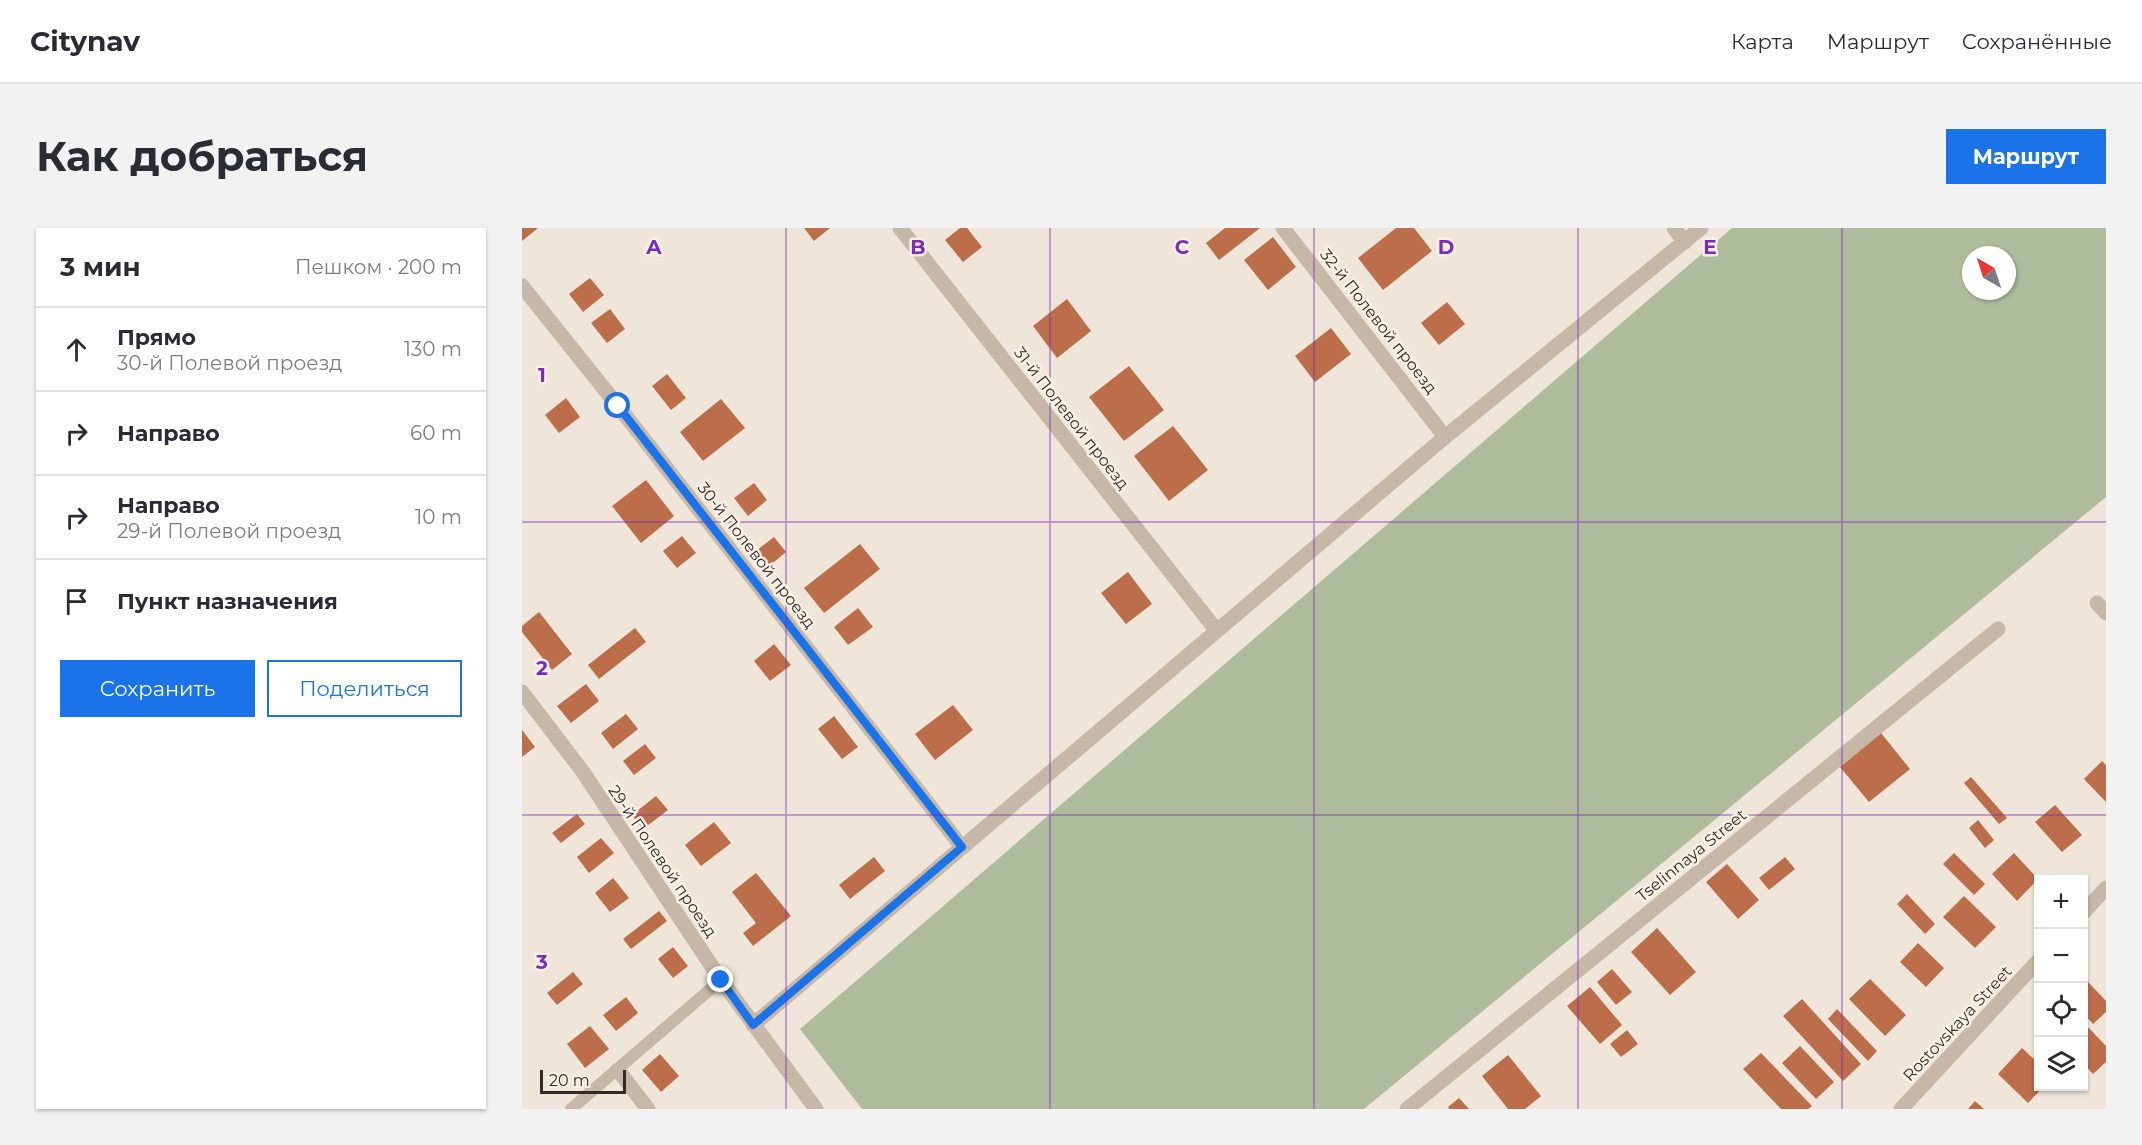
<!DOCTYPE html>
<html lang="ru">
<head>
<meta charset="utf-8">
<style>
	:root { --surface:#fff; --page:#f2f2f3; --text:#2b2b33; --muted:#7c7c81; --line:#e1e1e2; --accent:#1a73e8 }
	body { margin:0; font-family:Montserrat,sans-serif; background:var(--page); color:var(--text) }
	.controls { position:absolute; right:18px; bottom:18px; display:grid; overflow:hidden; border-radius:0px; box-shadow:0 2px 4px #0004 }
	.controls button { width:54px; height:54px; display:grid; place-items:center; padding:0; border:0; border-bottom:2px solid var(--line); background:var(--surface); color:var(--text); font:30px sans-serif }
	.compass { position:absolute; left:1440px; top:18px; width:54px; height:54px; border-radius:50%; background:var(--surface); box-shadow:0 2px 4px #0004; rotate:321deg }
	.scale { position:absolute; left:18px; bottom:15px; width:86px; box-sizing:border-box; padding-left:6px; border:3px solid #332b27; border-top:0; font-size:16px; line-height:21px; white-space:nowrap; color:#332b27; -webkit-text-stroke:4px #f7f0e5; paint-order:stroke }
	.stop { position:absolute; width:18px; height:18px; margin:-14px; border:4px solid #1a73e8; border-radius:50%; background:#fff }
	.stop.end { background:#1a73e8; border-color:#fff; box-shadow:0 2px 6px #0008 }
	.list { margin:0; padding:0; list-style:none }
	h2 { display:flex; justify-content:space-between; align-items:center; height:78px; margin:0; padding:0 24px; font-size:26px }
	h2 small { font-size:20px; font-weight:400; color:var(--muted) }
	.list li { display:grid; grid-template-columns:39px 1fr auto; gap:18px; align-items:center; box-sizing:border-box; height:84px; padding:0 24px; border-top:2px solid var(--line) }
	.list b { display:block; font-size:22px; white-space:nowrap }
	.list p { margin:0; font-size:20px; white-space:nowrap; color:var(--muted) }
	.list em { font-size:20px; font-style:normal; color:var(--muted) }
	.actions { display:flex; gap:12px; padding:18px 24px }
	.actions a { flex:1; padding:14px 0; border:2px solid var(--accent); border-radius:0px; text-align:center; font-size:21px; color:var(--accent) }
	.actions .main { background:var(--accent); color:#fff }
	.icon { flex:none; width:33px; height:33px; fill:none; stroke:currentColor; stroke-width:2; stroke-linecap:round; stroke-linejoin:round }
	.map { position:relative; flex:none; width:1584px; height:881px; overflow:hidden; border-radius:0px }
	header { display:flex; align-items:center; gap:36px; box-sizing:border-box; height:84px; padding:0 30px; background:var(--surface); border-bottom:2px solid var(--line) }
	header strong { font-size:28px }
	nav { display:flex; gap:33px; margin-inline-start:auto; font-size:21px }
	.intro { display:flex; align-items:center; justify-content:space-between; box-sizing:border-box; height:144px; padding:0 36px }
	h1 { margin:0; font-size:42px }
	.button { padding:15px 27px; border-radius:0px; background:var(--accent); color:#fff; font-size:21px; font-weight:700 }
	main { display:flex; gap:36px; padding:0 36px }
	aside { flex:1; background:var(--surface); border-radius:0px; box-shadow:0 2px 4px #0004 }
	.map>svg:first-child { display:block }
	.green { fill:#afbc9b; fill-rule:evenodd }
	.building { fill:#bc6d4a }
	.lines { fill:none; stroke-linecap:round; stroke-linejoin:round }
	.lane { stroke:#c6b7a6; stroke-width:12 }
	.street { stroke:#c6b7a6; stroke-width:15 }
	.route { stroke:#1a73e8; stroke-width:8 }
	.grid { fill:none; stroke:#7b2cbf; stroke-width:1.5; stroke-opacity:0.55 }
	.labels { text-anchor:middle; stroke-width:5; stroke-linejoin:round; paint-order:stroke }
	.street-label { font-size:16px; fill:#332b27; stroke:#f7f0e5 }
	.grid-label { font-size:20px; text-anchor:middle; font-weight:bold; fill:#7b2cbf; stroke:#f7f0e5; stroke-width:5; stroke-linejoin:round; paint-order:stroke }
</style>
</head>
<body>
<header>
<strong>Citynav</strong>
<nav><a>Карта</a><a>Маршрут</a><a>Сохранённые</a></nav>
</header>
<div class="intro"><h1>Как добраться</h1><a class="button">Маршрут</a></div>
<main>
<aside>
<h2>3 мин<small>Пешком · 200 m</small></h2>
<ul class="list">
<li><svg class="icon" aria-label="ahead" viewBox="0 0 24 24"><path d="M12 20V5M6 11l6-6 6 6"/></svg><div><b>Прямо</b><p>30-й Полевой проезд</p></div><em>130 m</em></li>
<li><svg class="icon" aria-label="right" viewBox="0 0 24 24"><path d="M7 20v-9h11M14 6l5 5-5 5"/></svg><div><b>Направо</b></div><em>60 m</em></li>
<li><svg class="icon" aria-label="right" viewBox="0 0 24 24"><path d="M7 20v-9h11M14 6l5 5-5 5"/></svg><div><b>Направо</b><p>29-й Полевой проезд</p></div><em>10 m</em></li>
<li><svg class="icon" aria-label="arrive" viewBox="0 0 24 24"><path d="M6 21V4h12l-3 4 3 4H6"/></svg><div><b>Пункт назначения</b></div></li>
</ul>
<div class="actions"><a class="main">Сохранить</a><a>Поделиться</a></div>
</aside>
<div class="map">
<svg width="1584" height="881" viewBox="0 0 1584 881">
	<rect width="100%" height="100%" fill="#efe6d9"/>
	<path class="green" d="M 1210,0 L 1584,0 L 1584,269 L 842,881 L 340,881 L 278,801 ZM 1449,27 L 1485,27 L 1485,63 L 1449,63 Z"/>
	<path class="building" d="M 0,0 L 16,0 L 0,13 Z
		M 282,0 L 308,0 L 292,13 Z
		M 438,0 L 445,0 L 460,19 L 441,34 L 423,12 Z
		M 703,0 L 738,0 L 697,32 L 684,15 Z
		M 874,0 L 892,0 L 910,23 L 861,62 L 836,30 Z
		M 751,9 L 774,39 L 746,62 L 722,32 Z
		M 68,50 L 82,67 L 61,84 L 47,66 Z
		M 545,71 L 569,103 L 535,130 L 511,98 Z
		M 925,74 L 943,96 L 917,117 L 899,95 Z
		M 88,81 L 103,101 L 85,115 L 69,95 Z
		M 809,100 L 829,126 L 793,154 L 773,128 Z
		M 607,138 L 642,182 L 602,213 L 567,169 Z
		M 145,146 L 164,170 L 149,182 L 130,158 Z
		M 44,170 L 58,189 L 37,205 L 23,187 Z
		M 199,171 L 223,200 L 181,233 L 158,204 Z
		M 651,198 L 686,242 L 647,273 L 612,228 Z
		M 124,252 L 152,288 L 119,315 L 90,278 Z
		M 232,255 L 245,272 L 226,288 L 212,270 Z
		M 160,308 L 174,325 L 155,340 L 141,323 Z
		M 252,309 L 264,324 L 247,338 L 234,323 Z
		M 338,316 L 358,341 L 302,385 L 282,360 Z
		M 606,344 L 630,376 L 604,396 L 579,365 Z
		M 336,380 L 351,399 L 326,417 L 312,399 Z
		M 17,384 L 50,426 L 30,442 L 0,404 L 0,398 Z
		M 113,400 L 124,414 L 77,451 L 66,437 Z
		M 252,416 L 269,437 L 248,453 L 232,433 Z
		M 64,456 L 77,473 L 49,495 L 35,478 Z
		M 431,477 L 451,502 L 413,532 L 393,506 Z
		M 104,486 L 116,501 L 91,521 L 79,505 Z
		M 312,488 L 336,519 L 320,531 L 296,501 Z
		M 0,502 L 13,519 L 0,529 Z
		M 1359,505 L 1388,541 L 1347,574 L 1318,539 Z
		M 123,516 L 134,530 L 112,547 L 101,533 Z
		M 1580,533 L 1584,537 L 1584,574 L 1562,551 Z
		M 1449,549 L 1485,590 L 1477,596 L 1442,555 Z
		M 134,568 L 146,582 L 121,601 L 110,587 Z
		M 1533,577 L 1560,607 L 1540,624 L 1513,594 Z
		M 55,586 L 63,596 L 39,615 L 30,605 Z
		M 1456,592 L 1472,612 L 1463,620 L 1447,600 Z
		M 192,594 L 209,615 L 179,638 L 163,617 Z
		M 79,610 L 92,625 L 67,645 L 55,629 Z
		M 1432,625 L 1463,656 L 1452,667 L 1421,636 Z
		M 1492,625 L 1516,651 L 1495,673 L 1470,646 Z
		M 352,629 L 363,643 L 328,671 L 317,657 Z
		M 1263,629 L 1273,641 L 1247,662 L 1237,650 Z
		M 1205,636 L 1237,672 L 1216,691 L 1184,654 Z
		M 234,645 L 269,688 L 231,718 L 221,705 L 234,695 L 210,664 Z
		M 91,650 L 107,670 L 88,684 L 73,665 Z
		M 1385,666 L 1413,696 L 1403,706 L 1375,676 Z
		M 1442,668 L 1474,699 L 1453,720 L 1421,689 Z
		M 137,683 L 145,693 L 109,721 L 101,711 Z
		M 1135,700 L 1174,744 L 1148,767 L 1109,724 Z
		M 1396,715 L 1422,740 L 1404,759 L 1378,734 Z
		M 151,719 L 166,738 L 151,750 L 136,731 Z
		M 1090,741 L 1110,764 L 1094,777 L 1075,754 Z
		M 51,744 L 61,756 L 35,777 L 25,765 Z
		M 1348,751 L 1384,787 L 1363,808 L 1327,771 Z
		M 1566,754 L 1584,773 L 1584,784 L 1571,796 L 1562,786 L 1562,758 Z
		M 1068,759 L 1100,797 L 1078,816 L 1045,778 Z
		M 104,769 L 116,785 L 94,803 L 81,787 Z
		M 1280,771 L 1339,836 L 1321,853 L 1261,788 Z
		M 1315,781 L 1355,823 L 1346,833 L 1306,791 Z
		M 1562,795 L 1584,818 L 1584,834 L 1571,846 L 1562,836 Z
		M 68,798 L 87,821 L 63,840 L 45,816 Z
		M 1105,802 L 1116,816 L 1099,829 L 1088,816 Z
		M 1278,818 L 1312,854 L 1294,871 L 1260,835 Z
		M 1500,820 L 1516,835 L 1516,858 L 1522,858 L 1506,875 L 1476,846 Z
		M 1239,825 L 1290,878 L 1286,881 L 1259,881 L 1221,841 Z
		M 138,826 L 157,848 L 139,864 L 120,842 Z
		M 986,827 L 1019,868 L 1003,881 L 986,881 L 960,848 Z
		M 937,870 L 947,881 L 927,881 L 926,879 Z
		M 1453,873 L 1462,881 L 1446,881 Z"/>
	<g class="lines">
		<path class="lane" d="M 49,881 L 199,752"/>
		<path class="street" d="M 378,0 L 695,403
			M 761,0 L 923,209
			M 1152,0 L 1163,14
			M 0,58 L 96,178 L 440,619
			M 1575,375 L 1584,385
			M 0,464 L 61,544 L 199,752 L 294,881
			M 1562,684 L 1584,660
			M 231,797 L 923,209 L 1179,0
			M 96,842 L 126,881
			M 885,881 L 1476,401
			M 1379,881 L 1516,733"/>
	</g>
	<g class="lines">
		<path class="route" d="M 96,178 L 440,619 L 231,797 L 199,752"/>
	</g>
	<path class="grid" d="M 264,0 L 264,881M 528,0 L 528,881M 792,0 L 792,881M 1056,0 L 1056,881M 1320,0 L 1320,881M 0,294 L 1584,294M 0,587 L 1584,587"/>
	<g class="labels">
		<g class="street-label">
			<text transform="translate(857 93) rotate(52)" y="6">32-й Полевой проезд</text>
			<text transform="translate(550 190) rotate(52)" y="6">31-й Полевой проезд</text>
			<text transform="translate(235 327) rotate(52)" y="6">30-й Полевой проезд</text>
			<text transform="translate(1169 627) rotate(-39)" y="6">Tselinnaya Street</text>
			<text transform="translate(141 633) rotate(56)" y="6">29-й Полевой проезд</text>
			<text transform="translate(1435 795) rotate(-47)" y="6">Rostovskaya Street</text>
		</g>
	</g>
	<g class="grid-label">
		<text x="132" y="26">A</text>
		<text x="396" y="26">B</text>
		<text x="660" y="26">C</text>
		<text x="924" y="26">D</text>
		<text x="1188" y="26">E</text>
		<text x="20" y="154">1</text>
		<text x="20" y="447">2</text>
		<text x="20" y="741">3</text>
	</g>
</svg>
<div class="controls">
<button>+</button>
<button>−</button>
<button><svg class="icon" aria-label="locate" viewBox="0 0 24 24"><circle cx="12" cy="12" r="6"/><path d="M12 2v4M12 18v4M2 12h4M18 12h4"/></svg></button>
<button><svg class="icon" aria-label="layers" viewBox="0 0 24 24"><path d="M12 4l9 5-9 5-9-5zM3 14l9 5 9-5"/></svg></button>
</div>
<svg class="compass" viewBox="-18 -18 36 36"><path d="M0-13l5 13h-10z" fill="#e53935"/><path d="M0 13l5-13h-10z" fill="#7c7c81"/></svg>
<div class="scale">20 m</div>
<div class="stop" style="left:96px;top:178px"></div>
<div class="stop end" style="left:199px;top:752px"></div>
</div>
</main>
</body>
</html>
